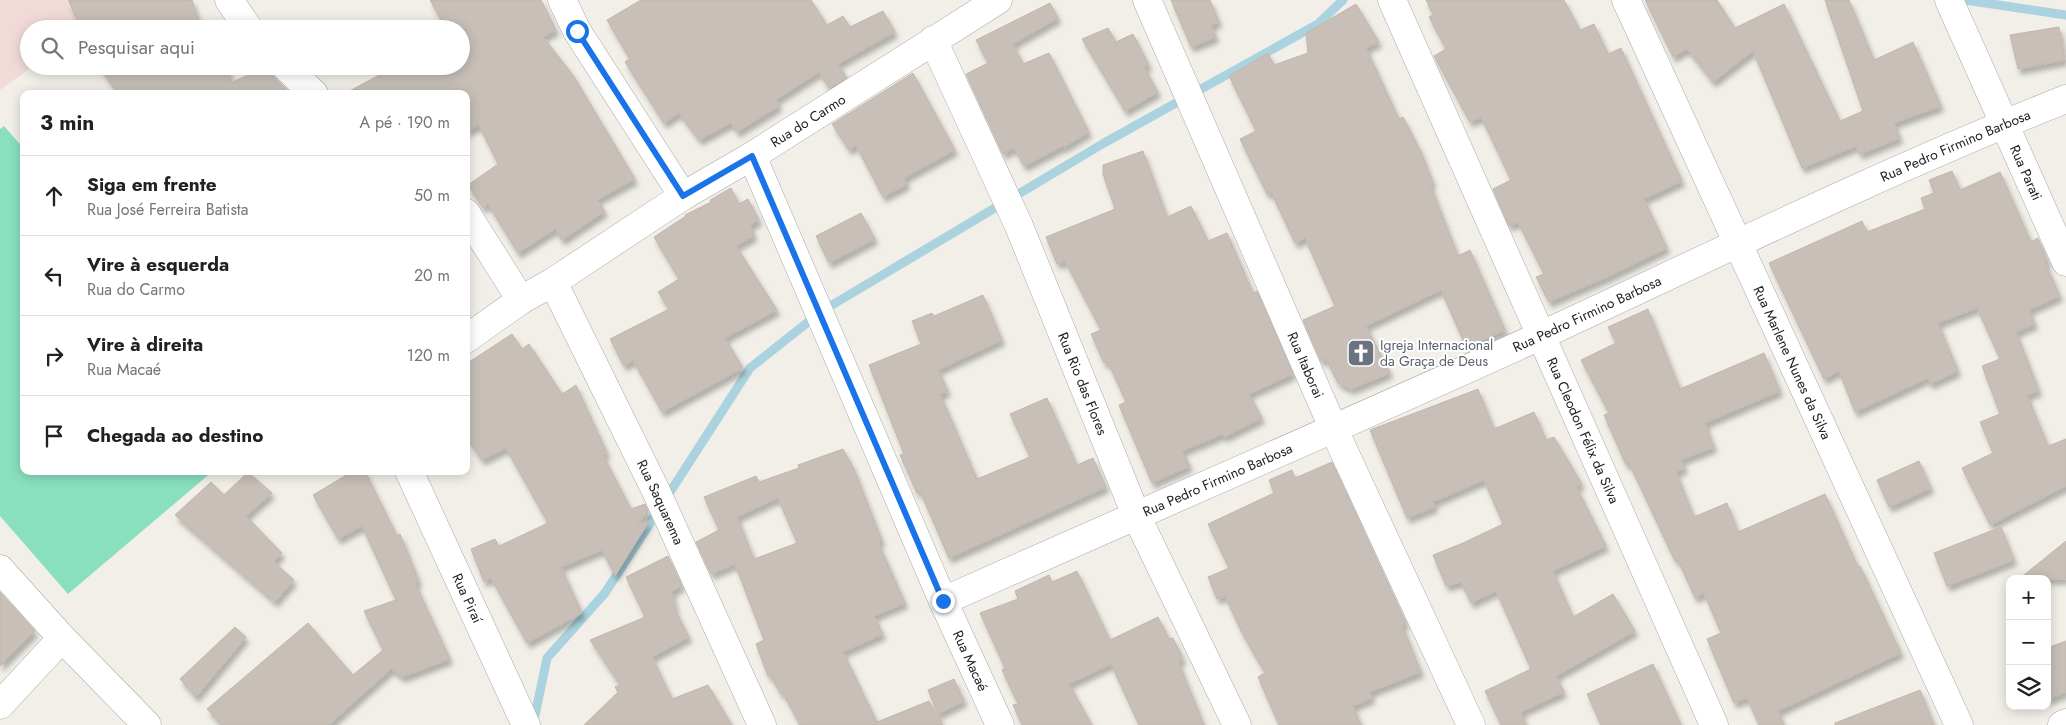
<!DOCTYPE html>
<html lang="pt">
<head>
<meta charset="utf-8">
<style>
	:root { --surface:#fff; --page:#f6f6f6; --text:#202124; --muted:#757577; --line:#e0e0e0 }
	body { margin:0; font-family:Jost,sans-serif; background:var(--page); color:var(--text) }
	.controls { position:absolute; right:15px; bottom:15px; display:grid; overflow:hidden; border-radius:10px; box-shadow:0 2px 12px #0003 }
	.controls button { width:45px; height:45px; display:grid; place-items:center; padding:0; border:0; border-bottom:1px solid var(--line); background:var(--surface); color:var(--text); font:25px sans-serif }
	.stop { position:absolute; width:15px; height:15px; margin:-11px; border:4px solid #1a73e8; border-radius:50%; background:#fff }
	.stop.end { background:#1a73e8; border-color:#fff; box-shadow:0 1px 5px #0008 }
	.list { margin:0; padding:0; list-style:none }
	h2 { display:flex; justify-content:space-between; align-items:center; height:65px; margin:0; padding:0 20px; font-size:21px }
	h2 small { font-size:16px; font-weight:400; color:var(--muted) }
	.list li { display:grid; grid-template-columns:32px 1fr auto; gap:15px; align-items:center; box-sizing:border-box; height:80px; padding:0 20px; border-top:1px solid var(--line) }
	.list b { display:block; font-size:19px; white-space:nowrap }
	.list p { margin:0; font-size:16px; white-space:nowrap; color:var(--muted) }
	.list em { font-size:16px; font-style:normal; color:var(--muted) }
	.icon { flex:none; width:28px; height:28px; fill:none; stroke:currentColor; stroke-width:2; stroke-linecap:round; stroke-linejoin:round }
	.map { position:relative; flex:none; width:2066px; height:725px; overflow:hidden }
	.search { position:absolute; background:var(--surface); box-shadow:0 2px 12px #0003; left:20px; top:20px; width:450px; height:55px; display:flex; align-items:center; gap:12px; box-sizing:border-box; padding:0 18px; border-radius:28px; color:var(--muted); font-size:19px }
	.panel { position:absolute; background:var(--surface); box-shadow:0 2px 12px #0003; left:20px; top:90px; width:450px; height:385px; border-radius:10px }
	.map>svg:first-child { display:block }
	.commercial { fill:#f2dad9 }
	.pitch { fill:#88e0be }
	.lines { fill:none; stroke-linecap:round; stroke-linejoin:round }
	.stream { stroke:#aad3df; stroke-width:9 }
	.building { fill:#c7bfb8; stroke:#c4b6ab; fill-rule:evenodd; filter:url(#shadow) }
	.minor-casing { stroke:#a9a9a9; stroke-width:29 }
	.minor { stroke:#fff; stroke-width:28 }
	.route { stroke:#1a73e8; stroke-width:6 }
	.labels { text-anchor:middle; stroke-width:4; stroke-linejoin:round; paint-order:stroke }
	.street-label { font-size:14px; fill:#222; stroke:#fff }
	.worship-label { font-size:14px; fill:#5b616d; stroke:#fff; text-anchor:start }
</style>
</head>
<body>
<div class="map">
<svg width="2066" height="725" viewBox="0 0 2066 725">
	<defs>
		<filter id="shadow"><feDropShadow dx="3" dy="5.5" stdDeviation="2.5" flood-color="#0004"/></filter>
	</defs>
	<rect width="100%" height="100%" fill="#f2efe9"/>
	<path class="commercial" d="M 0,0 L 66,0 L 80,29 L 29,29 L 29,66 L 33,66 L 0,90 Z"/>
	<path class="pitch" d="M 4,126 L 24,149 L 24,471 L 213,471 L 68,594 L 0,516 L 0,129 Z"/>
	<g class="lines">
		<path class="stream" d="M 1965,0 L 2066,15
			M 533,725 L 547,658 L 605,593 L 750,368 L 822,311 L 1104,143 L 1318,24 L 1343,0"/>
	</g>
	<path class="building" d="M 68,0 L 192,0 L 201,28 L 81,29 Z
		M 430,0 L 541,0 L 556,30 L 543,37 L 573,75 L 635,179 L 597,200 L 605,211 L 562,240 L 555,229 L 518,253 L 488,204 L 483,208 L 468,185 L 498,164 L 479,125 L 466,132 L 466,94 L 344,94 L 396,66 L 461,66 L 461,32 L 467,29 L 446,29 Z
		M 641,0 L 811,0 L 827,25 L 843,16 L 850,27 L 883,11 L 895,32 L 838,64 L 847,78 L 829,88 L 819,72 L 776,100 L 779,106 L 737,132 L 731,123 L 699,140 L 679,113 L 664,123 L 625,62 L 630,59 L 607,20 Z
		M 1171,0 L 1210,0 L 1219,22 L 1211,25 L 1216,37 L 1191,47 Z
		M 1426,0 L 1564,0 L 1580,30 L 1594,24 L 1608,54 L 1621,48 L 1682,181 L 1644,199 L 1667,248 L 1607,277 L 1549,302 L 1536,277 L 1544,274 L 1518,222 L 1509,226 L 1493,189 L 1511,180 L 1481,117 L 1470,122 L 1434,56 L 1446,49 L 1429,17 L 1433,15 Z
		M 1645,0 L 1717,0 L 1735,28 L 1784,4 L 1840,121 L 1863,111 L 1825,0 L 1849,0 L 1874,60 L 1913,42 L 1941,106 L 1894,123 L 1900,138 L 1860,154 L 1856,146 L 1802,168 L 1753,51 L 1713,82 L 1687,49 L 1673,57 Z
		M 1050,3 L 1058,18 L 1013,44 L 1023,64 L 1049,53 L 1089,132 L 1064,147 L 1063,146 L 1024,166 L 1014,148 L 1003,154 L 966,74 L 988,63 L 976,40 Z
		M 1356,4 L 1379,42 L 1366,48 L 1399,119 L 1403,117 L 1421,152 L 1433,183 L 1430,184 L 1458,256 L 1470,250 L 1505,330 L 1466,347 L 1441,290 L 1366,326 L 1390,373 L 1351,389 L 1338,383 L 1326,359 L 1321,361 L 1303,320 L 1335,306 L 1305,238 L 1295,243 L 1271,192 L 1267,194 L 1240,139 L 1256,131 L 1229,76 L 1268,53 L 1274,65 L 1308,53 L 1306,33 Z
		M 2059,27 L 2065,60 L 2018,69 L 2010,35 Z
		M 1108,28 L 1116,42 L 1133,34 L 1149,65 L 1144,67 L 1158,92 L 1125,111 L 1082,39 Z
		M 99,66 L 227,66 L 232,82 L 265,68 L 291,94 L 118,94 Z
		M 913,73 L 955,150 L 904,178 L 907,184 L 883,197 L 856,145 L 849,150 L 832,124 Z
		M 1143,151 L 1167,217 L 1191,206 L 1208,241 L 1227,233 L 1253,293 L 1257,291 L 1293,374 L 1249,394 L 1262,418 L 1224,437 L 1223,434 L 1182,451 L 1190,466 L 1152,483 L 1119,405 L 1126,402 L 1108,362 L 1104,363 L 1091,334 L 1101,330 L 1065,261 L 1057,264 L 1046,237 L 1115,209 L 1103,174 L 1103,165 Z
		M 1952,171 L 1960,190 L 2000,172 L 2031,242 L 2038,238 L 2048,262 L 2045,263 L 2060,296 L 2029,310 L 2035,324 L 2016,332 L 2039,391 L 2027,395 L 2048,446 L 2066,439 L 2066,486 L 1990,525 L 1962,468 L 1993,453 L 1980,422 L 2000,414 L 1982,366 L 2000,359 L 1977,308 L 1938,323 L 1958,371 L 1930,384 L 1928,378 L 1855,412 L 1839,371 L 1824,379 L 1769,263 L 1862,221 L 1867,232 L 1925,209 L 1921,198 L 1934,193 L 1929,180 Z
		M 731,188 L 739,204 L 748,199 L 759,220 L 750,225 L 754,236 L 736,246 L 777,310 L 725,338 L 743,368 L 662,412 L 633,360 L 624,366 L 610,339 L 669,309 L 658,292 L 679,279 L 654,237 L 686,216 L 685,215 L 711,202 L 710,200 Z
		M 861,213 L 875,239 L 829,263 L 816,236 Z
		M 983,295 L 1002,340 L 938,370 L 948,391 L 940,394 L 977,479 L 1030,457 L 1010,414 L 1047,398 L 1077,465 L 1093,458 L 1106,487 L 949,558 L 920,491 L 917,493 L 900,455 L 904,454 L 869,365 L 921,344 L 912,321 L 932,313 L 934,316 Z
		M 1648,309 L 1680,389 L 1764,353 L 1780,391 L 1705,423 L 1714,447 L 1681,460 L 1685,468 L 1676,472 L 1694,517 L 1727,503 L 1738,532 L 1825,494 L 1858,567 L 1860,566 L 1901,653 L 1778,711 L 1784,725 L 1759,725 L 1747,698 L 1734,703 L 1707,639 L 1721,633 L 1704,593 L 1695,598 L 1678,560 L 1675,561 L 1629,463 L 1626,465 L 1604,415 L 1609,413 L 1581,360 L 1616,343 L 1608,327 Z
		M 512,334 L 522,349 L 529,344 L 562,394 L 576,385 L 607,453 L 603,455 L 631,509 L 645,504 L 648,511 L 637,526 L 650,520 L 615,576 L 602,550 L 561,567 L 582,613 L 527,643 L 491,578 L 484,582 L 471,549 L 495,539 L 499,546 L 548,523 L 506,448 L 482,460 L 466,437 L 466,364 Z
		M 1478,389 L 1494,429 L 1534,412 L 1546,440 L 1554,437 L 1582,484 L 1576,486 L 1606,546 L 1553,571 L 1573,617 L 1613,594 L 1635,631 L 1556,676 L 1564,692 L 1521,712 L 1526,725 L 1501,725 L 1485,691 L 1531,669 L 1496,591 L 1471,603 L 1461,582 L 1446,586 L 1433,555 L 1463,543 L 1503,524 L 1484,480 L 1433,502 L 1435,507 L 1407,518 L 1370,430 Z
		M 843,449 L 854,469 L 882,541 L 878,542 L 905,603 L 874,616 L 883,634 L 843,652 L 877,722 L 929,701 L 943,725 L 800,725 L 783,693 L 781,694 L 770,675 L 768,676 L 756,644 L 764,640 L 735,564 L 711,574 L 696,542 L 719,530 L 704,497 L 756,476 L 759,482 L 799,468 L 798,465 ZM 778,498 L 797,543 L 754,559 L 737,517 Z
		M 1919,461 L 1931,488 L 1889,507 L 1877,480 Z
		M 1332,462 L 1406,623 L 1402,625 L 1421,672 L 1370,692 L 1372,698 L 1353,706 L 1361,725 L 1279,725 L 1258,677 L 1265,673 L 1242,633 L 1225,596 L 1217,599 L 1208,577 L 1229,568 L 1208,524 L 1274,493 L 1269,480 L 1292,470 L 1295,478 Z
		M 353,471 L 365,471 L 397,536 L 400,534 L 419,581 L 415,583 L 450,659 L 402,677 L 391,669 L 329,725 L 222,725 L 207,709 L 308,623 L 353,675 L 383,650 L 364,611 L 396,600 L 362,526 L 338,539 L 313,495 Z
		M 248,472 L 272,493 L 246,516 L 282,553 L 274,562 L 294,580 L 275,602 L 175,515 L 211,482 L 224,495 Z
		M 2001,527 L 2014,560 L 1947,586 L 1934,553 Z
		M 2066,541 L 2066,579 L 2019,579 Z
		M 668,556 L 682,586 L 672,591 L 676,612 L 689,637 L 652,657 L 672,699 L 708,685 L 732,725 L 584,725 L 618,692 L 615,687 L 620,685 L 590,640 L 645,617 L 626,577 Z
		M 1077,571 L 1110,640 L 1158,617 L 1169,639 L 1173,638 L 1183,659 L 1178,661 L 1204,725 L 1139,725 L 1111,664 L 1069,684 L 1092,725 L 1022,725 L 1013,705 L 1018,704 L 1002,670 L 1005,668 L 980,613 L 1018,599 L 1015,591 L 1049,575 L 1052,582 Z
		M 0,592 L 35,631 L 0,666 Z
		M 235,627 L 246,637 L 196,697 L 180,679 Z
		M 2066,641 L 2066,692 L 2047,700 L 2047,648 Z
		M 1653,664 L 1681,725 L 1601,725 L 1587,694 Z
		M 954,679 L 964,701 L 938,714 L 928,690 Z
		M 1920,690 L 1934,725 L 1835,725 L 1835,723 Z"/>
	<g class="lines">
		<g class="minor-casing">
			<g id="minor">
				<path d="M 229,0 L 249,29"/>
				<path d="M 562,0 L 577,31 L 683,196"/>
				<path id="s1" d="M 1147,0 L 1334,430 L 1471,725"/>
				<path id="s2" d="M 1392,0 L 1714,725"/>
				<path id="s3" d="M 1626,0 L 1959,725"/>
				<path id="s4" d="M 1949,0 L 2066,262"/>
				<path id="s5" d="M 933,40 L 1019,226 L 1136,515 L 1237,725"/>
				<path d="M 285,66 L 314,94"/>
				<path id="s6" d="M 752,156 L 943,601 L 1000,725"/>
				<path d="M 466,213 L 521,300"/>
				<path id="s7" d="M 553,282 L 656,491 L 762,725"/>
				<path id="s8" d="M 466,339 L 521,300 L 553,282 L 683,196 L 752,156 L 998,0"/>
				<path id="s9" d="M 409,471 L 526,725"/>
				<path d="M 0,569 L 62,638 L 147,725"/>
				<path id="s10" d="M 943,601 C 1143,512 1343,426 1542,335 C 1716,254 1888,170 2066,99"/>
				<path d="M 0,705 L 62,638"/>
				<path d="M 2062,725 L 2066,723"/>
			</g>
		</g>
		<use href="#minor" class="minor"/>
	</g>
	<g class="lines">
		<path class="route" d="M 577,31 L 683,196 L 752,156 L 943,601"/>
	</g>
	<defs>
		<g id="church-square" transform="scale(1.4375)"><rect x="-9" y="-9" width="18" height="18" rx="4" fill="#6b7280" stroke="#fff"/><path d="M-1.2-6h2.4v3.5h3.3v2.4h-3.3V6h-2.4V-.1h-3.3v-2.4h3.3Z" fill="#fff"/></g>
	</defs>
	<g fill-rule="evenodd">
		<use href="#church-square" x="1361" y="353"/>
	</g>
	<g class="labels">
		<g class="street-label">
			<text dy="5" stroke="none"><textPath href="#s8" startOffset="406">Rua do Carmo</textPath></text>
			<text dy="5" stroke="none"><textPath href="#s10" startOffset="1110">Rua Pedro Firmino Barbosa</textPath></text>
			<text dy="5" stroke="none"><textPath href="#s4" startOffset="189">Rua Parati</textPath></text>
			<text dy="5" stroke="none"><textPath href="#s10" startOffset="705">Rua Pedro Firmino Barbosa</textPath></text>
			<text dy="5" stroke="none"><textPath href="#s3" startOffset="399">Rua Marlene Nunes da Silva</textPath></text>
			<text dy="5" stroke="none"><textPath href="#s1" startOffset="398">Rua Itaborai</textPath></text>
			<text dy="5" stroke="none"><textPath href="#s5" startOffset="375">Rua Rio das Flores</textPath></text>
			<text dy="5" stroke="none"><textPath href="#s2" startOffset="471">Rua Cleodon Félix da Silva</textPath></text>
			<text dy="5" stroke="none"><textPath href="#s10" startOffset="300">Rua Pedro Firmino Barbosa</textPath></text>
			<text dy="5" stroke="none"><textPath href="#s7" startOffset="245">Rua Saquarema</textPath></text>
			<text dy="5" stroke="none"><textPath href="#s9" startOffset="140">Rua Piraí</textPath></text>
			<text dy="5" stroke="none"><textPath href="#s6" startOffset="550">Rua Macaé</textPath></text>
		</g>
		<g class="worship-label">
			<text x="1380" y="350">Igreja Internacional<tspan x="1380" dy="16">da Graça de Deus</tspan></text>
		</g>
	</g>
</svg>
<div class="controls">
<button>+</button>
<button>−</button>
<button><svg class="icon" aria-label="layers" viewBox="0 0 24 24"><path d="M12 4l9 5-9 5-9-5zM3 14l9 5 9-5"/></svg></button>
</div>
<div class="stop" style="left:577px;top:31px"></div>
<div class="stop end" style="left:943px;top:601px"></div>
<div class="search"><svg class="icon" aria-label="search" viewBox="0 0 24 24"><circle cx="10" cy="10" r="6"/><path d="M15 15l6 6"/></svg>Pesquisar aqui</div>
<section class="panel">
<h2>3 min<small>A pé · 190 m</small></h2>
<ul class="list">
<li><svg class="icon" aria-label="ahead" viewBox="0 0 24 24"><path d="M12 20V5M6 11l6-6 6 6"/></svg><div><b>Siga em frente</b><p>Rua José Ferreira Batista</p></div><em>50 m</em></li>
<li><svg class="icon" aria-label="left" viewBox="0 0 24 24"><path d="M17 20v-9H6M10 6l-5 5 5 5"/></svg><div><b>Vire à esquerda</b><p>Rua do Carmo</p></div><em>20 m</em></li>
<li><svg class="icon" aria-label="right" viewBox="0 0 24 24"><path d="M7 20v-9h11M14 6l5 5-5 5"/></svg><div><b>Vire à direita</b><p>Rua Macaé</p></div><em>120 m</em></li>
<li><svg class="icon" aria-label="arrive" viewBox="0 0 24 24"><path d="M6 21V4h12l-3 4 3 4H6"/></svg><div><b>Chegada ao destino</b></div></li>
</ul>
</section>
</div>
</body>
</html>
